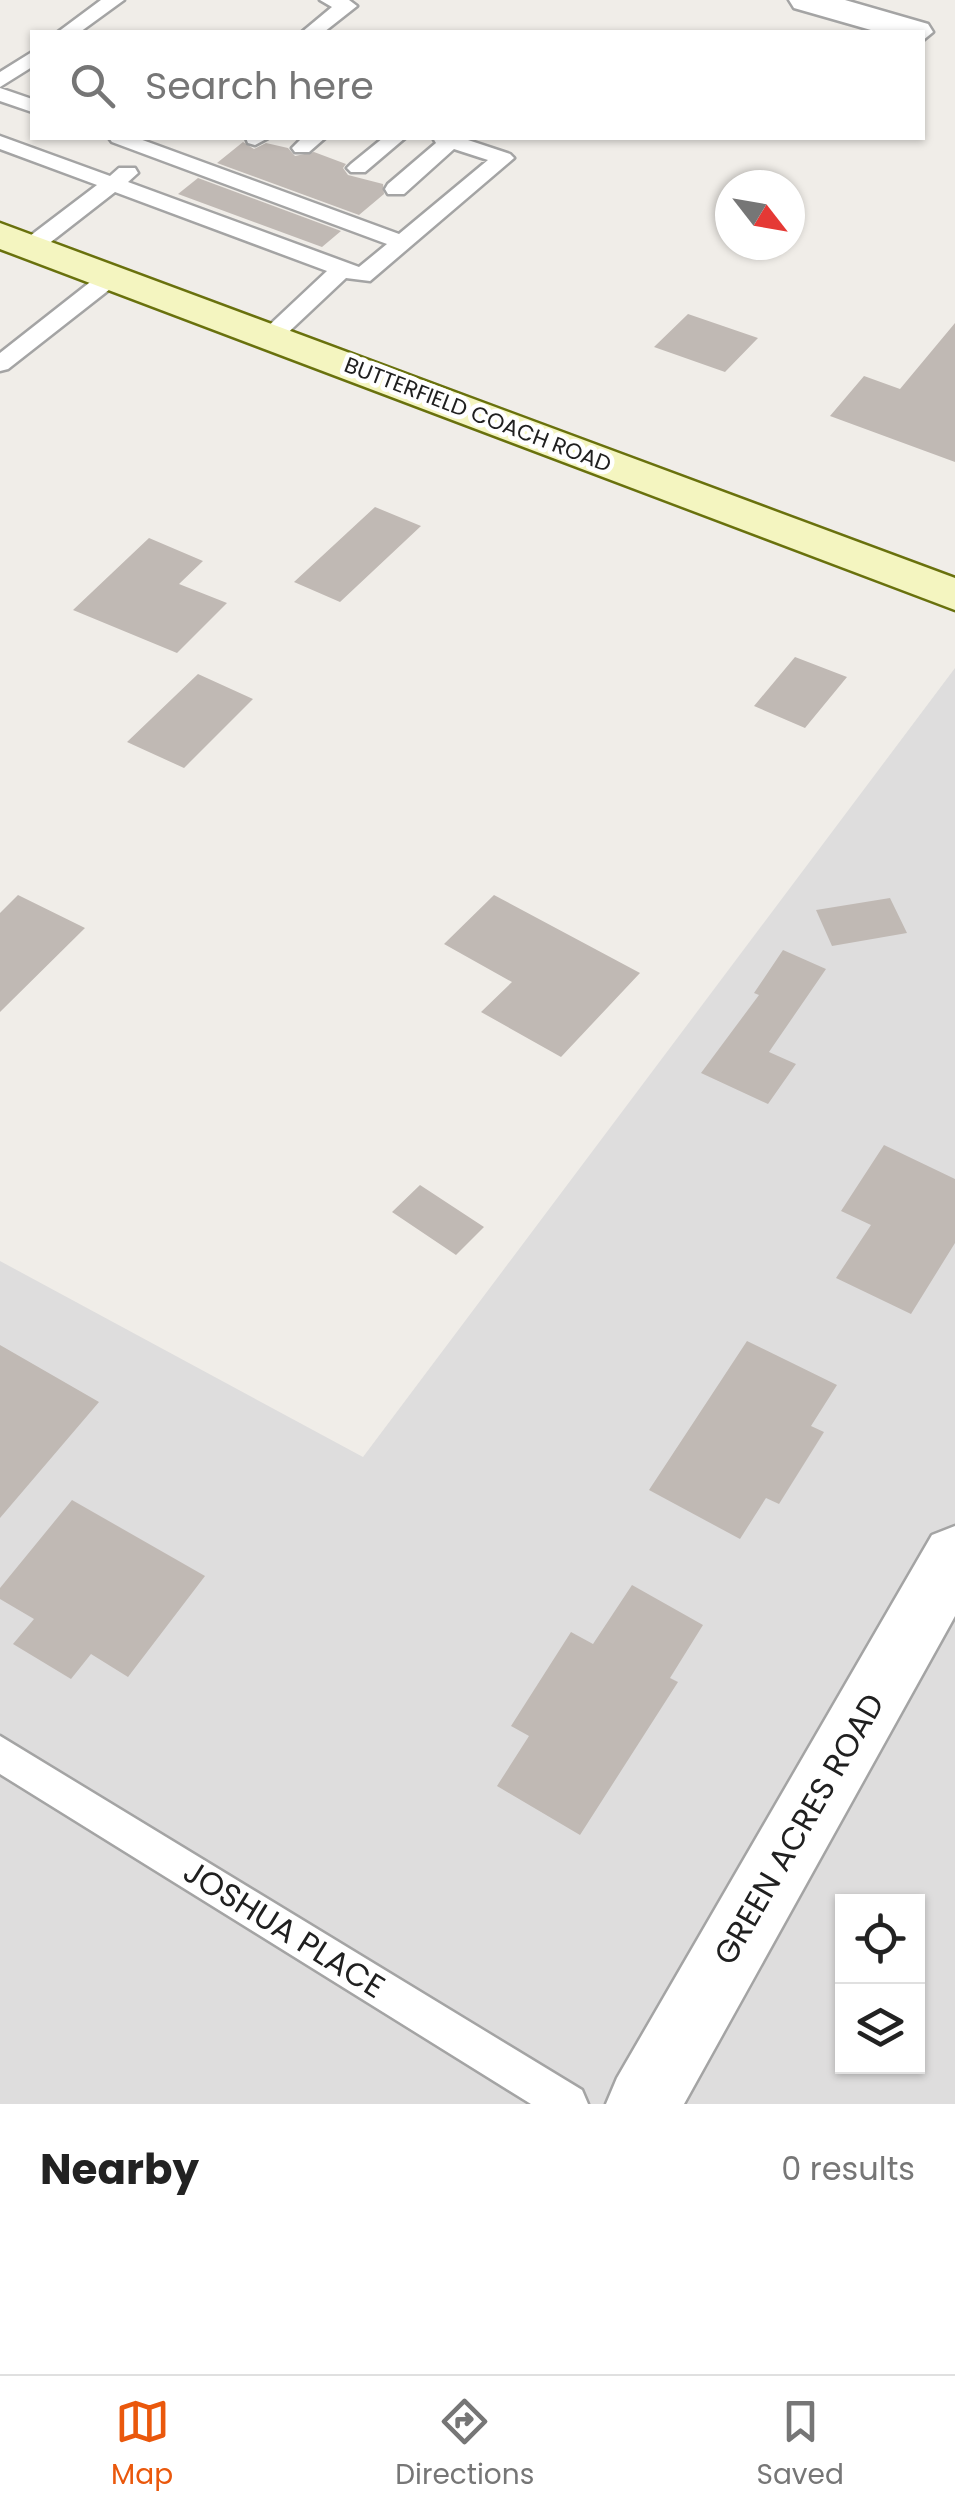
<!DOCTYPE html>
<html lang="en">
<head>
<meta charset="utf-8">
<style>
	:root { --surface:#fff; --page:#f2f2f2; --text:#222; --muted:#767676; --line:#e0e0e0; --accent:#ea580c }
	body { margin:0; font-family:Poppins,sans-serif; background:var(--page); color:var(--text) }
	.controls { position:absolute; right:30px; bottom:30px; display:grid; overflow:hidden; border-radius:0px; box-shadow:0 2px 8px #0004 }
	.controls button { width:90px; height:90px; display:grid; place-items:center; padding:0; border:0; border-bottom:2px solid var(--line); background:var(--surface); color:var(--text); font:50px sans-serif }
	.compass { position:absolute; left:715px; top:170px; width:90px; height:90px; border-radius:50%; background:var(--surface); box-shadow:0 2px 8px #0004; rotate:121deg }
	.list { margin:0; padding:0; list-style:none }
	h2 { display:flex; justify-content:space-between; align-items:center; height:130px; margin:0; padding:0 40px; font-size:42px }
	h2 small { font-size:32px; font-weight:400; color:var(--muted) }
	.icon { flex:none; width:55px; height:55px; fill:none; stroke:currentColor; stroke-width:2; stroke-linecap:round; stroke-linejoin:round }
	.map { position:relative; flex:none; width:955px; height:2104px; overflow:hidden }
	.search { position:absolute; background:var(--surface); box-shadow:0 2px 8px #0004; left:30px; right:30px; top:30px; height:110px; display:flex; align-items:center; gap:25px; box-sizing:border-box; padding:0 35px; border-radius:0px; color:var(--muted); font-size:38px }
	.sheet { height:270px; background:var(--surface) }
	nav { display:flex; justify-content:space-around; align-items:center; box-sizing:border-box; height:140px; border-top:2px solid var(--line); background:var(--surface); font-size:28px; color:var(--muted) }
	nav a { display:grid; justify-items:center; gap:5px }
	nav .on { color:var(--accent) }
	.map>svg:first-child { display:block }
	.residential { fill:#dedddd; fill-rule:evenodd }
	.building { fill:#c0b9b4 }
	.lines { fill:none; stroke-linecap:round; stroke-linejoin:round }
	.lane-casing { stroke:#a4a4a4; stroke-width:5 }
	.street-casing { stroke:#a4a4a4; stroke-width:5 }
	.secondary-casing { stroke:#69710d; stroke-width:5 }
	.lane { fill:#fff; fill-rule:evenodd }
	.street { fill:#fff; fill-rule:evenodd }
	.secondary { fill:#f4f5c0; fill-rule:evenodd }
	.labels { text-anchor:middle; stroke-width:9; stroke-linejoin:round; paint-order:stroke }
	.far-street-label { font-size:22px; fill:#202020; stroke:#fff }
	.near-street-label { font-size:32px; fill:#202020; stroke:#fff }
</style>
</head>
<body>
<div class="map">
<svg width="955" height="2104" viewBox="0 0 955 2104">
	<rect width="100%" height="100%" fill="#f0ede8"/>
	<path class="residential" d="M 955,668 L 955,2104 L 0,2104 L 0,1261 L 363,1457 ZM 842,1902 L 918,1902 L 918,2066 L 842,2066 Z"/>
	<path class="building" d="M 243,142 L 254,149 L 266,143 L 288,148 L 295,156 L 314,152 L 346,164 L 343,168 L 348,175 L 383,184 L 384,194 L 359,215 L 217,163 Z
		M 198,178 L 341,231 L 322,247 L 178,194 Z
		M 688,314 L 758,338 L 725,372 L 654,347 Z
		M 955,323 L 955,462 L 830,416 L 864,376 L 900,389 Z
		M 375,507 L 421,526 L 340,602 L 294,582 Z
		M 149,538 L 203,561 L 179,584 L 227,603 L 177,653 L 73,610 Z
		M 795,657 L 847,677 L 805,728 L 754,706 Z
		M 198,674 L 253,699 L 184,768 L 127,742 Z
		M 18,895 L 85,928 L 0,1012 L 0,913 Z
		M 494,895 L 640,973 L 561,1057 L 481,1012 L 512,982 L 444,944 Z
		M 890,898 L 907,933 L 832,946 L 816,910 Z
		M 783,950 L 826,969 L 769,1052 L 796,1064 L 768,1104 L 701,1073 L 759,995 L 754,993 Z
		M 884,1145 L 955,1179 L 955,1243 L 911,1314 L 836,1278 L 871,1225 L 841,1211 Z
		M 420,1185 L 484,1227 L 456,1255 L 392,1212 Z
		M 747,1341 L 837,1385 L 811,1426 L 824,1432 L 779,1504 L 766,1498 L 740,1539 L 649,1490 Z
		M 0,1345 L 99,1402 L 0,1518 Z
		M 72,1500 L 205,1576 L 128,1677 L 91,1654 L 71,1679 L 13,1644 L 34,1619 L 0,1599 L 0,1588 Z
		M 632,1585 L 703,1625 L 670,1678 L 678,1682 L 580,1835 L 497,1786 L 529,1736 L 511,1726 L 571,1632 L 593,1644 Z"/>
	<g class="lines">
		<g class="lane-casing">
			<path id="lane" d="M 101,0 L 124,0 L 80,32 L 58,32 Z
				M 320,0 L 349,0 L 357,6 L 324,32 L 302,32 L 332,7 Z
				M 32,52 L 32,67 L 0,87 L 0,72 Z
				M 0,88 L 32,99 L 32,112 L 0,101 Z
				M 0,136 L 110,176 L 119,168 L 135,168 L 138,173 L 128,182 L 359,267 L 387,244 L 112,142 L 109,138 L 137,138 L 399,234 L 488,160 L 454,149 L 404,194 L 388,194 L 385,189 L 388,184 L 436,143 L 433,138 L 462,138 L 510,154 L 514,158 L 370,281 L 346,278 L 278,342 L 262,342 L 259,337 L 262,332 L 327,271 L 115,192 L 38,252 L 22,252 L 19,247 L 22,242 L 97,185 L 0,149 Z
				M 246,138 L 268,138 L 255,145 L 248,143 Z
				M 302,138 L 325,138 L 309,152 L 295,152 L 292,148 Z
				M 383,138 L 405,138 L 365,172 L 351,172 L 347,168 L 351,164 Z
				M 111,270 L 119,272 L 122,277 L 119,282 L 8,369 L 0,371 L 0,353 L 103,272 Z
				M 0,1736 L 582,2090 L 588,2104 L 531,2104 L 0,1774 Z"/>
		</g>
		<g class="street-casing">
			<path id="street" d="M 789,0 L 845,0 L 928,24 L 933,32 L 922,41 L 922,32 L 878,32 L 794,8 Z
				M 955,1526 L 955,1616 L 684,2104 L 606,2104 L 617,2078 L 932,1535 Z"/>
		</g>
		<g class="secondary-casing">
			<path id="secondary" d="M 0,223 L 955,578 L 955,610 L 0,249 Z"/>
		</g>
		<use href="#lane" class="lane"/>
		<use href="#street" class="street"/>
		<use href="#secondary" class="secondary"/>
	</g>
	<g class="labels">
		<g class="far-street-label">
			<text transform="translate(478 414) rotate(21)" y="8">BUTTERFIELD COACH ROAD</text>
		</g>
		<g class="near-street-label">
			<text transform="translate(799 1829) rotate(-60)" y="11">GREEN ACRES ROAD</text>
			<text transform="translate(284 1929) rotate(32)" y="11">JOSHUA PLACE</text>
		</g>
	</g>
</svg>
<div class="controls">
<button><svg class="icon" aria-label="locate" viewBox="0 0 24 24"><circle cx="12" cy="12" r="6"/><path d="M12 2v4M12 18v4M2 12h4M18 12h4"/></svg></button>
<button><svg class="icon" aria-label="layers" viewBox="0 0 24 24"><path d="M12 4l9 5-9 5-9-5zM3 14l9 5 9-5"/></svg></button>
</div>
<svg class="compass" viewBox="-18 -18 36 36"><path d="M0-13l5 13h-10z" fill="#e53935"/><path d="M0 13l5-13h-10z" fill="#767676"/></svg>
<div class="search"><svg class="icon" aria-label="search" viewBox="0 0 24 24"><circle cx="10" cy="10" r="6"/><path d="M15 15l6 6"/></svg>Search here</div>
</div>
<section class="sheet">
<h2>Nearby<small>0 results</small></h2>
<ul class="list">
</ul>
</section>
<nav>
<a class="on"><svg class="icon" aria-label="map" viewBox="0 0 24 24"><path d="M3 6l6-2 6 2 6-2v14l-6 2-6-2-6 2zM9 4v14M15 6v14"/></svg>Map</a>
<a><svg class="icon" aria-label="directions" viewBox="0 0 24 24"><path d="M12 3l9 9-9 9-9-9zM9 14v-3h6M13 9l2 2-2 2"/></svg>Directions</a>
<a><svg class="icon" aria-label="saved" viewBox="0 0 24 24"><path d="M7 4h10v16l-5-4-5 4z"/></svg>Saved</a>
</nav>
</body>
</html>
